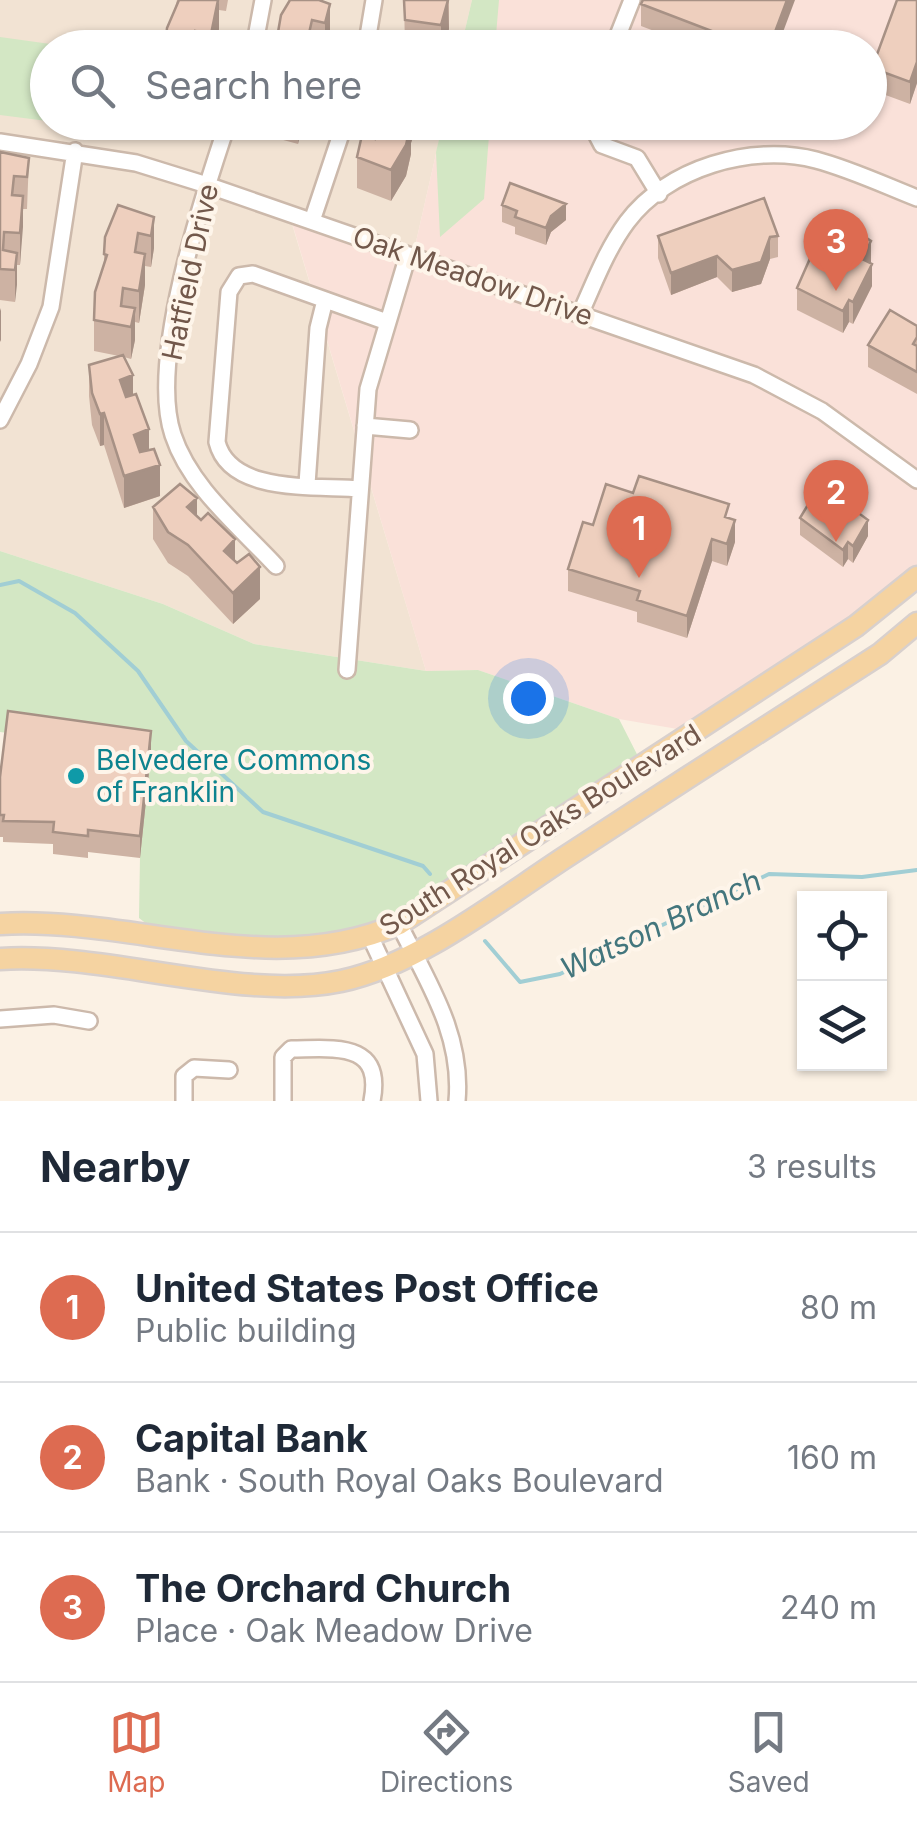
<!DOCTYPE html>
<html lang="en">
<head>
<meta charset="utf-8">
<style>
	:root { --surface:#fff; --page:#f2f2f3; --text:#1f2937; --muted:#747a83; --line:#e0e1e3; --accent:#dd6b51 }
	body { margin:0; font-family:Inter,sans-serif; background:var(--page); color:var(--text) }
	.controls { position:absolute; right:30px; bottom:30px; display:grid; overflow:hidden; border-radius:0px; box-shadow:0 2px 8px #0004 }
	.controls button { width:90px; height:90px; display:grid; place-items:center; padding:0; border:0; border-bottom:2px solid var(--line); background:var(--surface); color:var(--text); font:50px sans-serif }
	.you { position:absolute; left:528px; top:698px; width:35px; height:35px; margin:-25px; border:8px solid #fff; border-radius:50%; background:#1a73e8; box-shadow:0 0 0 15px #1a73e833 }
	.badge { display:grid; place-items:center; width:65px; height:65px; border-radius:50%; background:var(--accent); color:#fff; font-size:32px; font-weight:700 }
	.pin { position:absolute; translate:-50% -82px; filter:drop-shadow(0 2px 5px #0008) }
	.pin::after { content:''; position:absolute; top:52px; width:35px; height:30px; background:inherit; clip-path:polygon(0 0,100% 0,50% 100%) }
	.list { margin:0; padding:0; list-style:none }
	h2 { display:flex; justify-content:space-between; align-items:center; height:130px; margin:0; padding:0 40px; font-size:42px }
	h2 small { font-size:32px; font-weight:400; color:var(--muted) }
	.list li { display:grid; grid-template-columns:65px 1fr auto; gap:30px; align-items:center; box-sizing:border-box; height:150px; padding:0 40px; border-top:2px solid var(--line) }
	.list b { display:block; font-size:38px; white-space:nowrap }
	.list p { margin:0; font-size:32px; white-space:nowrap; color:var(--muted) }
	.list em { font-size:32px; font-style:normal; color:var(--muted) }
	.icon { flex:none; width:55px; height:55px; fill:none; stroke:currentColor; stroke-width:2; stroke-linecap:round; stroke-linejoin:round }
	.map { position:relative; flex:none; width:917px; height:1101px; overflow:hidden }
	.search { position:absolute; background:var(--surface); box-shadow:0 2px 8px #0004; left:30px; right:30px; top:30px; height:110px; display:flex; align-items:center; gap:25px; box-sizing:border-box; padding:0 35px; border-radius:55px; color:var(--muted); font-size:38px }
	.sheet { height:580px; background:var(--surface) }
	nav { display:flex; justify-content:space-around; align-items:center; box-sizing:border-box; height:140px; border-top:2px solid var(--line); background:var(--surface); font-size:28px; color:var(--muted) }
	nav a { display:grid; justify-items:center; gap:5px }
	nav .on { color:var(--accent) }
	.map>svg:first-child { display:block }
	.residential { fill:#f2e3d3 }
	.commercial { fill:#fae1d9 }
	.green { fill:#d3e7c4 }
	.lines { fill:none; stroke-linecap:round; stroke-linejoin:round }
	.stream { stroke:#a1ced4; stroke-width:4 }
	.minor-casing { stroke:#ccb9ab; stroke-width:20 }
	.major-casing { stroke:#d8d0cd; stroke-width:25 }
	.minor { stroke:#fff; stroke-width:15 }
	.major { stroke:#f5d3a1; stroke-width:20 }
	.wall { fill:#cdb2a3 }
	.shaded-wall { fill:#a79185 }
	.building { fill:#eecfbe; stroke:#a79185; stroke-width:2.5 }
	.culture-dot { fill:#0f9aa8; stroke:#fef5ea; stroke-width:4 }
	.labels { text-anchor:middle; stroke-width:8; stroke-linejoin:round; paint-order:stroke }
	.street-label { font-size:28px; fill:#72584b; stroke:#fef5ea }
	.culture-label { font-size:28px; fill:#0d838f; stroke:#fef5ea; text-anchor:start }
	.water-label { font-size:30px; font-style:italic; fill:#43767d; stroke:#fef5ea }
</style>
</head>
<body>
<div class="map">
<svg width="917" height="1101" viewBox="0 0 917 1101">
	<rect width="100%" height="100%" fill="#fbf1e4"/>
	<path class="residential" d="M 0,0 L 472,0 L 461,47 L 48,48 L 48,122 L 443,123 L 413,255 L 289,214 L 426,671 L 254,644 L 163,604 L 0,551 Z"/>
	<path class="commercial" d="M 472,0 L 917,0 L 917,577 L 695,732 L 619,719 L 478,670 L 426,671 L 289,213 L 413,255 L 443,123 L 870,122 L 870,48 L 461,47 Z"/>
	<path class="green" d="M 472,0 L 499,0 L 495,47 L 461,47 Z
		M 0,37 L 72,47 L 48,48 L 47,121 L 0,115 Z
		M 443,123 L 490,123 L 484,199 L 440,237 L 436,152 Z
		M 0,551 L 163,604 L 254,644 L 426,671 L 478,670 L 619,719 L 643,766 L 399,924 L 331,947 L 161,935 L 139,918 L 140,857 L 8,733 L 0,732 Z"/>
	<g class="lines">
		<path class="stream" d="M 0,585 L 19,581 L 75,613 L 138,671 L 186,741 L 263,812 L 423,866 L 430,874
			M 485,941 L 520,982 L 560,974 L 769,874 L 862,877 L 917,870"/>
		<g class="minor-casing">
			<path id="minor" d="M 254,48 L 263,0
				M 366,48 L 374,0
				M 613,48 L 632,0
				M 228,122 C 203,196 148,361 173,435 C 190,487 239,526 276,566
				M 590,122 L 602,145 L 637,158 L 659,194
				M 0,142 L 136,163 L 207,185 L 754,375 L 822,411 L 917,480
				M 312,221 L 345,122
				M 581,312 C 595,281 607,249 627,222 C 667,168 752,143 816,160 C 850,169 884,185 917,198
				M 0,420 L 29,364 L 51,307 L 75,151
				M 365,426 L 410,430
				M 307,484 L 318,328 L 325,300
				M 360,489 C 318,485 230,495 217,442 L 229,292 L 239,276 L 253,274 L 387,322
				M 347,670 L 368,389 L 408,255
				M 399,924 C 427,981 463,1034 457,1101
				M 370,936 L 425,1054 L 429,1101
				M 0,1019 L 54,1015 L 89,1021
				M 184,1101 L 184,1076 L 194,1068 L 229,1070
				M 283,1101 L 283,1057 L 291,1049 C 332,1049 384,1040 372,1101"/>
		</g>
		<g class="major-casing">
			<path id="major" d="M 0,924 C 134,916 270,981 399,924 L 856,626 L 917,577
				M 0,959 C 109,952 240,1002 341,981 C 418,965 501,899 567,856 C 671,788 775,721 880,654 L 917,623"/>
		</g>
		<use href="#minor" class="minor"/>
		<use href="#major" class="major"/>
	</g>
	<path class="wall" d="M 177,0 L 228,0 L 226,11 L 219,10 L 219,29 L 215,48 L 165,48 Z
		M 319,0 L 330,36 L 327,48 L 276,48 L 277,38 Z
		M 404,0 L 449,0 L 449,29 L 443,48 L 405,48 Z
		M 917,0 L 917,83 L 910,104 L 872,90 L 872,68 Z
		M 641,4 L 777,48 L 699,48 L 641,26 Z
		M 261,122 L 302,122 L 298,144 L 261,134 Z
		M 370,122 L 418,122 L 411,143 L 411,154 L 406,176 L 391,201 L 357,188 L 357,157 L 370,137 Z
		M 0,152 L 29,158 L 27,209 L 23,209 L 20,265 L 17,265 L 15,302 L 0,300 Z
		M 502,205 L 566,220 L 551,232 L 546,245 L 515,234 L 515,227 L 502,222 Z
		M 154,217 L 154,248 L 151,267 L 145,266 L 145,285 L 139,323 L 135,322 L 135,340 L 131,359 L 124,357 L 133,395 L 149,450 L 160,496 L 124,508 L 104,445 L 100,446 L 92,425 L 89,396 L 89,365 L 119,356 L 94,351 L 94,320 L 104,266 L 104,254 Z
		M 658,236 L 778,236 L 778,257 L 770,259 L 761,284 L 732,292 L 717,277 L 671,295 L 658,258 Z
		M 871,263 L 872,286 L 853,324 L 849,322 L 843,333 L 797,310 L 797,288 Z
		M 917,326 L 917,394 L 868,367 L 868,345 Z
		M 633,493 L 729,518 L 735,542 L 727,566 L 712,561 L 687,638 L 637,622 L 637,612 L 568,591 L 568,569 Z
		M 153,507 L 197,517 L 235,562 L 260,599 L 233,624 L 188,576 L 168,563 L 153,539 Z
		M 800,518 L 868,536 L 853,563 L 848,559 L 843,567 L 800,535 Z
		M 151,753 L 140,858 L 88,852 L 88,858 L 53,854 L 53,844 L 3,842 L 3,837 L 0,837 L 0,777 Z"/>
	<path class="shaded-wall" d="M 219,0 L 219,29 L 215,48 L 211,48 L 211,34 Z
		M 448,0 L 449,29 L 443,48 L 441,48 L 441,25 Z
		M 787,0 L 795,0 L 777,48 L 769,48 Z
		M 330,4 L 330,36 L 327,48 L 325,48 L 325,23 Z
		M 917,62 L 917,83 L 910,104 L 910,82 Z
		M 298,122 L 302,122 L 298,144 Z
		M 408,122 L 418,122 L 411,143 L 411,154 L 406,176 L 391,201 L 391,170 Z
		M 23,196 L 23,227 L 20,265 L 20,233 Z
		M 566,204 L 566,220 L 551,232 L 546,245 L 546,228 L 551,216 Z
		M 154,217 L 154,248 L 151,267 L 151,236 Z
		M 770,237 L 770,259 L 761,284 L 732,292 L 732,270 Z
		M 871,241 L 871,263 L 862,281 L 862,259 Z
		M 17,253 L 17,285 L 15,302 L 15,270 Z
		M 145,254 L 145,285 L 139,323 L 139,291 Z
		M 717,256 L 717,277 L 671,295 L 671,273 Z
		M 872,264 L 872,286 L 853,324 L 853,302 Z
		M 849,300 L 849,322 L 843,333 L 843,311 Z
		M 1,308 L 1,340 L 0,342 L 0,311 Z
		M 135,308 L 135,340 L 131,359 L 131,327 Z
		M 133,375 L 133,407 L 120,412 L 120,380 Z
		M 104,413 L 104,445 L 100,446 L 100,414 Z
		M 149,429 L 149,461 L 134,466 L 134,435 Z
		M 160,465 L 160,496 L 124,508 L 124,476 Z
		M 197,498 L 197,529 L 187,507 Z
		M 735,520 L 735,542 L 727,566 L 727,544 Z
		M 868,520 L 868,536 L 853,563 L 853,546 Z
		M 235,539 L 235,571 L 224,551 Z
		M 712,539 L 712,561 L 687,638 L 687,616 Z
		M 848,542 L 848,559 L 843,567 L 843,550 Z
		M 260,567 L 260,599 L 233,624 L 233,593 Z
		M 151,731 L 151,753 L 140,858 L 140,836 Z"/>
	<path class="building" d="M 179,0 L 218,0 L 211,34 L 195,31 L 191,48 L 165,48 L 167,28 Z
		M 290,0 L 319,0 L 330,4 L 325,23 L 312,20 L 308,38 L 318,41 L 316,48 L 276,48 L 280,39 L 277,38 L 281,15 Z
		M 404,0 L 448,0 L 441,25 L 405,20 Z
		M 643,0 L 787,0 L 769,48 L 756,48 L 641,4 Z
		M 897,0 L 917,0 L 917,62 L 910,82 L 872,68 Z
		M 380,122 L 411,123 L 406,145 L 391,170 L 357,157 L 362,135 L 375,139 Z
		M 0,152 L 29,158 L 27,177 L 14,176 L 12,195 L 23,196 L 20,233 L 4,232 L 3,250 L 17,253 L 15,270 L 0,269 Z
		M 510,183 L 566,204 L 551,216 L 546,228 L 515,217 L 517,211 L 502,205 Z
		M 764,198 L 778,236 L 770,237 L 761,262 L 732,270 L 717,256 L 671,273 L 658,236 Z
		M 118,205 L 154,217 L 151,236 L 138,233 L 135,252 L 145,254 L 139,291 L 123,288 L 121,306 L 135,308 L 131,327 L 94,320 L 95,292 L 107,255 L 104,254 L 105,237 Z
		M 839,220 L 871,241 L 862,259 L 872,264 L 853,302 L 849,300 L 843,311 L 797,288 L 819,238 L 828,242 Z
		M 890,310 L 917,326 L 917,337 L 913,344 L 917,346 L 917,372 L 868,345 Z
		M 123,355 L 133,375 L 120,380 L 126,397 L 136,394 L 149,429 L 134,435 L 140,452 L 154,449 L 160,465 L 124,476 L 104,413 L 100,414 L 92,393 L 89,365 Z
		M 639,476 L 729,504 L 725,517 L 735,520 L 727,544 L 712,539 L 687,616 L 637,600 L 640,591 L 568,569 L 583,522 L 593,525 L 606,484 L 633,493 Z
		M 180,484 L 197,498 L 187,507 L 201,520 L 208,513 L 235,539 L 224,551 L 237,563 L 249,554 L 260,567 L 233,593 L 188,545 L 168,532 L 153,507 Z
		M 826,489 L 868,520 L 853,546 L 848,542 L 843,550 L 800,518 L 815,493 L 821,497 Z
		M 8,711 L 151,731 L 140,836 L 88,830 L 88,836 L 53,832 L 54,822 L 3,821 L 4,815 L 0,815 L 0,777 Z"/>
	<circle class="culture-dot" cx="76" cy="776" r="10"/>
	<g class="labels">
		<g class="street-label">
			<text transform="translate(190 272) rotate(-78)" y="10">Hatfield Drive</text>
			<text transform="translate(473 276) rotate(19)" y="10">Oak Meadow Drive</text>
			<text transform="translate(540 830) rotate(-32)" y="10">South Royal Oaks Boulevard</text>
		</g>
		<g class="culture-label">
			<text x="96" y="770">Belvedere Commons<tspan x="96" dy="32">of Franklin</tspan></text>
		</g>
		<g class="water-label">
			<text transform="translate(661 925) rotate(-25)" y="10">Watson Branch</text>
		</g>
	</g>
</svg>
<div class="controls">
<button><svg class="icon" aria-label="locate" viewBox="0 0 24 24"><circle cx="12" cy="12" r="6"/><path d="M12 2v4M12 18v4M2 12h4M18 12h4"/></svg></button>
<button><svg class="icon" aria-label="layers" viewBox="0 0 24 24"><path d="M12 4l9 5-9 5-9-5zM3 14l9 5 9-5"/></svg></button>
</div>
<div class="you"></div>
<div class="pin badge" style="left:639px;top:578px">1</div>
<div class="pin badge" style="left:836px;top:542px">2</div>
<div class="pin badge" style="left:836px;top:291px">3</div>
<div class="search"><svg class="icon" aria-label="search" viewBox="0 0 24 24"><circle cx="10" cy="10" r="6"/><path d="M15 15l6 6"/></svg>Search here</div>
</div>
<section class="sheet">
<h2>Nearby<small>3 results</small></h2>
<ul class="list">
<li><span class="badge">1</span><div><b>United States Post Office</b><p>Public building</p></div><em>80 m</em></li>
<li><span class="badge">2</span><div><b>Capital Bank</b><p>Bank · South Royal Oaks Boulevard</p></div><em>160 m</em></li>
<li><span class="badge">3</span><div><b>The Orchard Church</b><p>Place · Oak Meadow Drive</p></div><em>240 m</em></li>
</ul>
</section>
<nav>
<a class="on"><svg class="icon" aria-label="map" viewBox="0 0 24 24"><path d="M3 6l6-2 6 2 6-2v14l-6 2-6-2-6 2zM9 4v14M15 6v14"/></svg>Map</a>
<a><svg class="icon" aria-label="directions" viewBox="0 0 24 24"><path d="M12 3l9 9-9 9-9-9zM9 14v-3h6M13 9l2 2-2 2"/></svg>Directions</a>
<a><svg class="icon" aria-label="saved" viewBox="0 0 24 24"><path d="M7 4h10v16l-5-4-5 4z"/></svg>Saved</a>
</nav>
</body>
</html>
